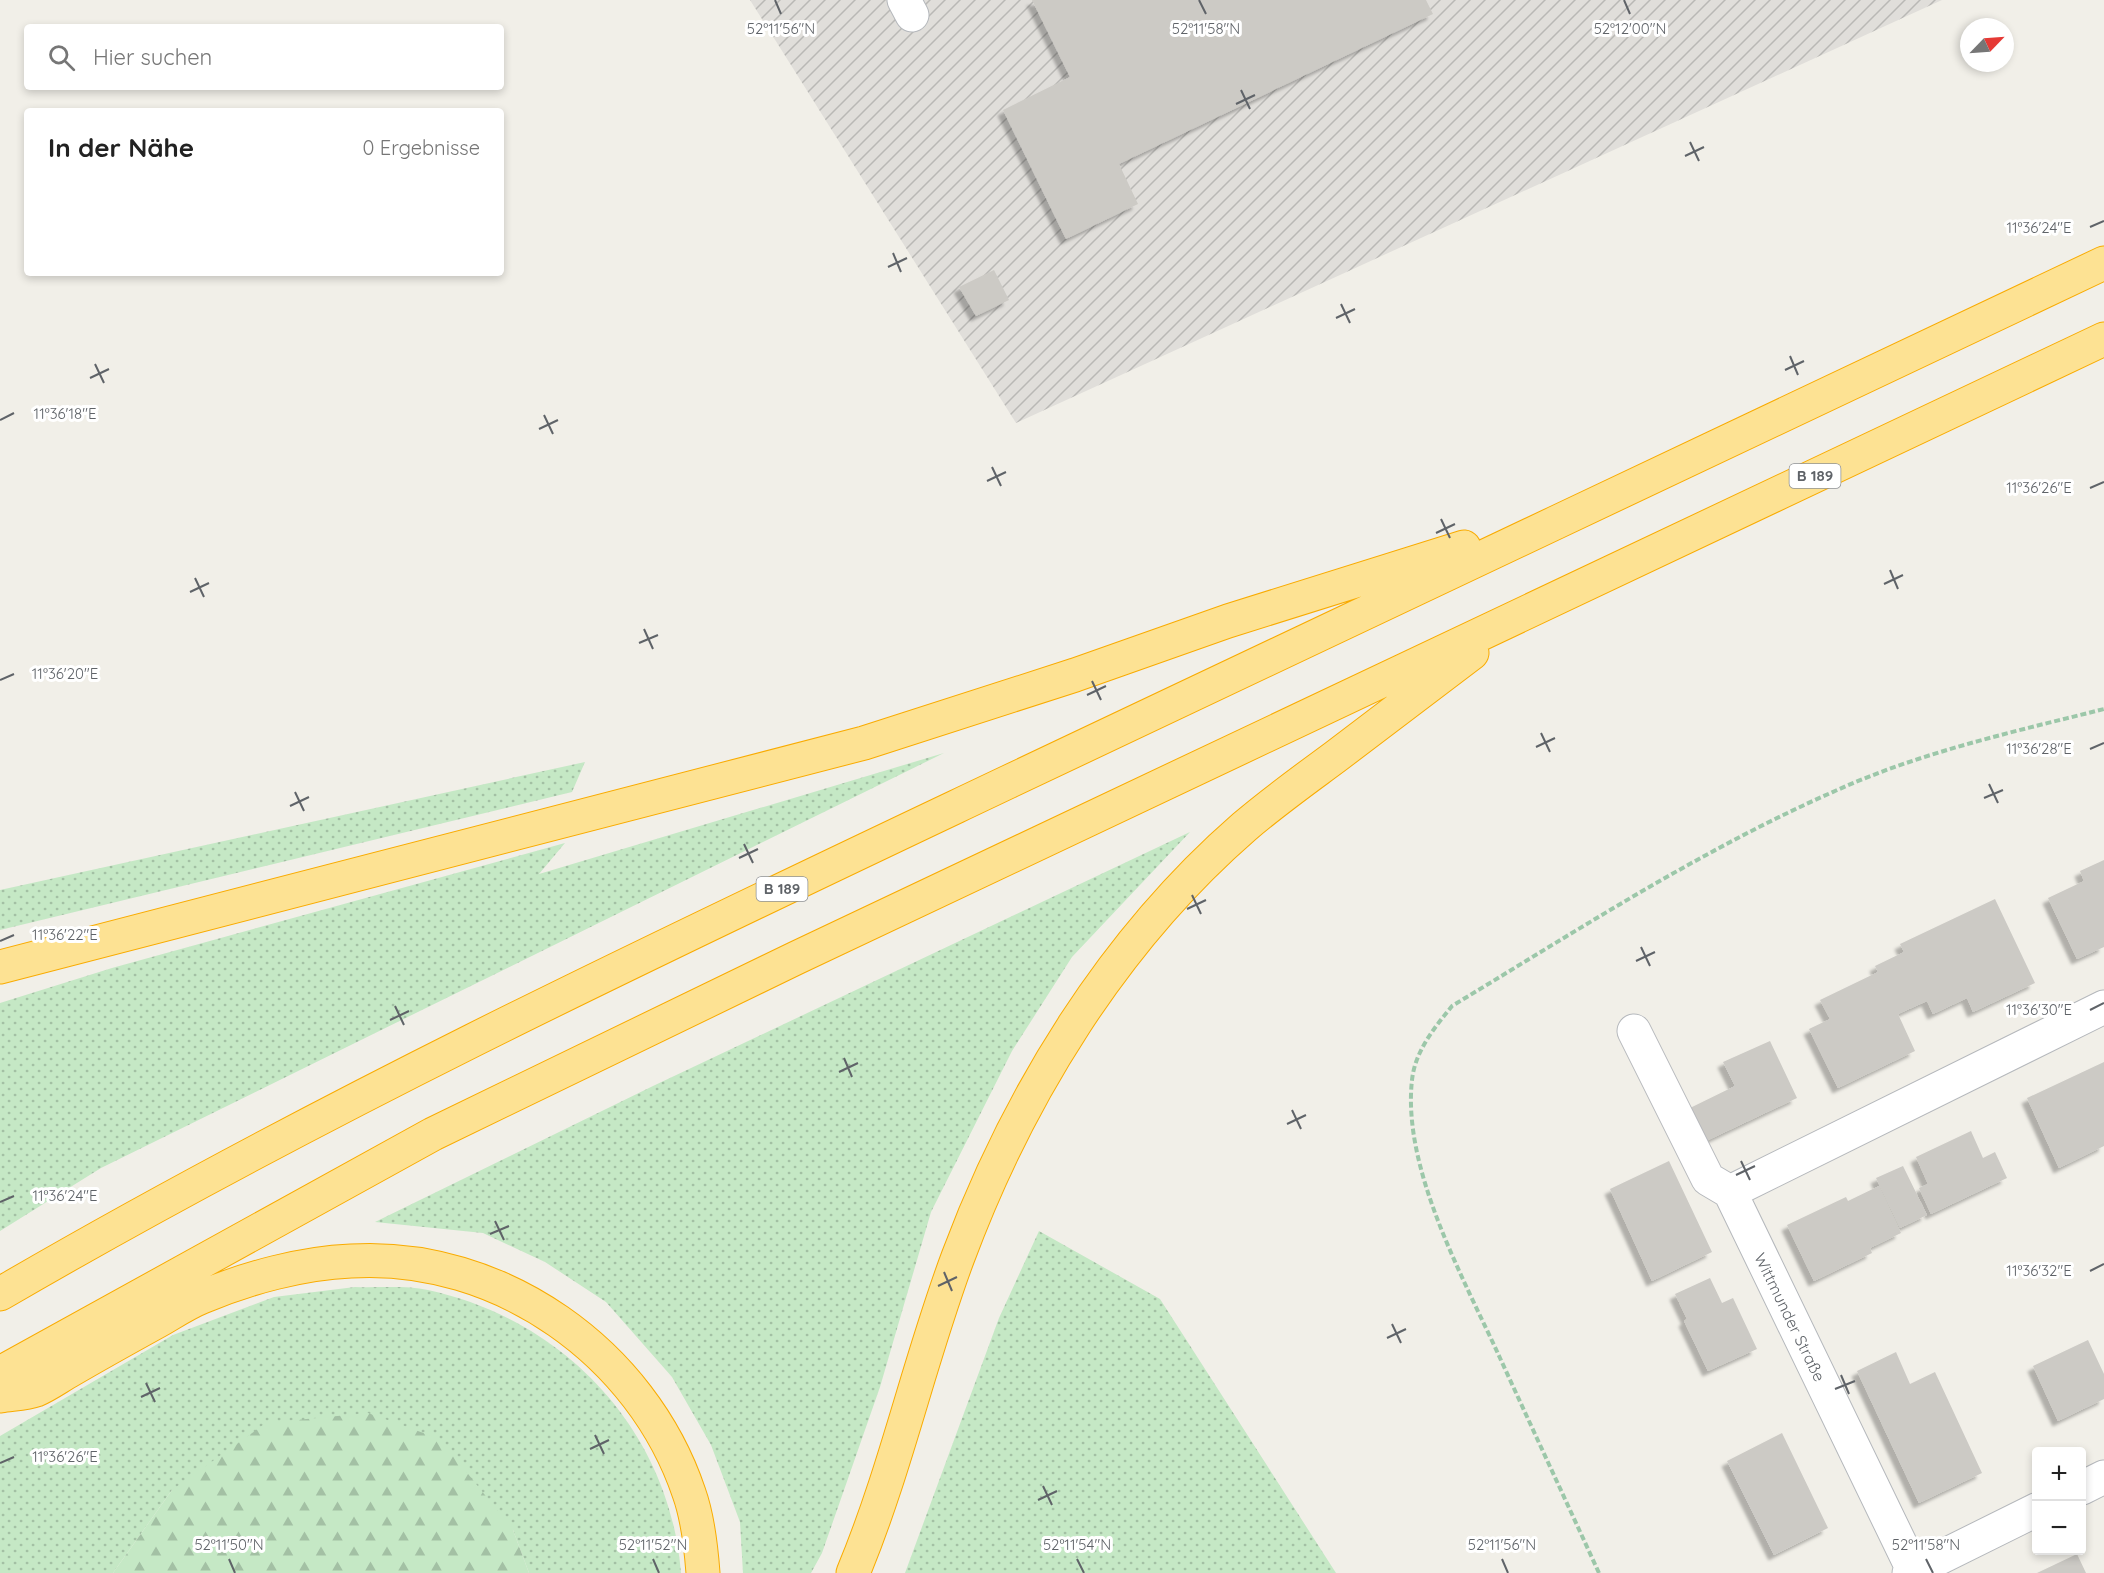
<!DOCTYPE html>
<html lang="de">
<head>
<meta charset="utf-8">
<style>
	:root { --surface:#fff; --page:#f6f6f6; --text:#222; --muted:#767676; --line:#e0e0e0 }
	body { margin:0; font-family:Quicksand,sans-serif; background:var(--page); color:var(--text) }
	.controls { position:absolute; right:18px; bottom:18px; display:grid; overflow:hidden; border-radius:6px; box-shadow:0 3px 9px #0003 }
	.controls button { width:54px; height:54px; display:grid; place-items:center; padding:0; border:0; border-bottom:2px solid var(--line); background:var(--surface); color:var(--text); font:30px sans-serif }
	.compass { position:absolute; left:1960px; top:18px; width:54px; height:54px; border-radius:50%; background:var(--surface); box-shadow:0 3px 9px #0003; rotate:65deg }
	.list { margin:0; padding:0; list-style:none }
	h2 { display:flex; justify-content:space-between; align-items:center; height:78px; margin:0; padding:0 24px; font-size:26px }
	h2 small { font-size:20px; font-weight:400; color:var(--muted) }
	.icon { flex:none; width:33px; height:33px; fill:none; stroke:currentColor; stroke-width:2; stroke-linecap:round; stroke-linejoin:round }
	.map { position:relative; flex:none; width:2104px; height:1573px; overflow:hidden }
	.search { position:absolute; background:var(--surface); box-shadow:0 3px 9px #0003; left:24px; top:24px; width:480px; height:66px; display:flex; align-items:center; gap:15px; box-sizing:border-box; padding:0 21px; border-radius:6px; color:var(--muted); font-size:22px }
	.panel { position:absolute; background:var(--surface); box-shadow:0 3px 9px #0003; left:24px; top:108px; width:480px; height:168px; border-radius:6px }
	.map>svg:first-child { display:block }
	.industrial { fill:url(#industrial-furrows) }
	.grass { fill:url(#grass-dots) }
	.forest { fill:url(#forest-firs) }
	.building { fill:#cccac5; filter:url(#shadow) }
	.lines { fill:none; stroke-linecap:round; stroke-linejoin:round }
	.minor-casing { stroke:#b5b8bc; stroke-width:35 }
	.highway-casing { stroke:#f9ab00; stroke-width:35 }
	.path { stroke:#9cc7a9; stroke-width:4; stroke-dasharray:6 3; stroke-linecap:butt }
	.minor { stroke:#fff; stroke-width:33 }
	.highway { stroke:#fde293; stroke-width:33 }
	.ticks { fill:none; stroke:#5f6368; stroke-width:2 }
	.labels { text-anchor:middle; stroke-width:6; stroke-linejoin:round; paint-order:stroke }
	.shield { fill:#fff; stroke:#8f9295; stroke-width:1.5 }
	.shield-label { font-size:15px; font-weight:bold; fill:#5f6368 }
	.street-label { font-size:16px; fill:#5f6368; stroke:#fff }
	.ticks-label { font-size:15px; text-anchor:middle; fill:#5f6368; stroke:#fff; stroke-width:6; stroke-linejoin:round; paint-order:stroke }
</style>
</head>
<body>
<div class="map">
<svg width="2104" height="1573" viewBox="0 0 2104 1573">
	<defs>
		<pattern id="industrial-furrows" width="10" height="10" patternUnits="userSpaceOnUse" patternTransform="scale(1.5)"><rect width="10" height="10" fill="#e0deda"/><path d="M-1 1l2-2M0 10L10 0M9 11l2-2" fill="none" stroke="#b9b8b5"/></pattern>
		<pattern id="grass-dots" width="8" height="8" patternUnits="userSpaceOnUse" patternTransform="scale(1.5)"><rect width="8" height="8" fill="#c5e8c5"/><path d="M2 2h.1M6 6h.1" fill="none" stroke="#a3c0a4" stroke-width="1.8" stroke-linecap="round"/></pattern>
		<pattern id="forest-firs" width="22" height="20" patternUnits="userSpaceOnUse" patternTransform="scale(1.5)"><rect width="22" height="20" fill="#c5e8c5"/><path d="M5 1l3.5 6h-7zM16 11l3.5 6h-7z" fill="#a3c0a4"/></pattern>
		<filter id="shadow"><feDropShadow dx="-5.5" dy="5.5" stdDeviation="1.5" flood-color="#0004"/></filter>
	</defs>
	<rect width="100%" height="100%" fill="#f1efe8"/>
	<path class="industrial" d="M 750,0 L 1942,0 L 1016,423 Z"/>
	<path class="grass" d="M 944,753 L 101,1168 L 0,1231 L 0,1003 L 112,968 L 565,843 L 539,874 Z
		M 585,762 L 572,792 L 0,930 L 0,890 Z
		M 1190,832 L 1072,957 L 1012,1051 L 931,1212 L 880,1387 L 822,1553 L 811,1573 L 743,1573 L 740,1522 L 711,1445 L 672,1377 L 606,1302 L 545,1262 L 483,1233 L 375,1222 L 653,1086 Z
		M 1039,1231 L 1160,1299 L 1336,1573 L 905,1573 L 999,1318 Z
		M 355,1287 C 378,1288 405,1285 428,1290 C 566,1320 670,1432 681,1573 L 529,1573 L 513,1530 L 172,1490 L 113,1573 L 0,1573 L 0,1436 L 173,1335 L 274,1297 Z"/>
	<path class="forest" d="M 368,1413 L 440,1439 L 513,1530 L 529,1573 L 113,1573 L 172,1490 L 266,1423 Z"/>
	<path class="building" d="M 1032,0 L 1426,0 L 1433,14 L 1119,164 L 1138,204 L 1066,239 L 1003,110 L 1070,77 Z
		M 994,270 L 1009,300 L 976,316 L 959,287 Z
		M 2104,860 L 2104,947 L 2077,959 L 2048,898 L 2084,881 L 2080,871 Z
		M 1995,899 L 2035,983 L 1973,1012 L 1967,998 L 1933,1014 L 1927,1001 L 1898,1014 L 1915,1051 L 1838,1088 L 1809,1029 L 1830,1019 L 1820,1000 L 1878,972 L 1875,966 L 1904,952 L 1900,944 Z
		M 1770,1041 L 1797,1098 L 1704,1142 L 1688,1109 L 1735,1086 L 1723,1062 Z
		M 2104,1062 L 2104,1146 L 2059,1168 L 2027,1098 Z
		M 1971,1131 L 1983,1158 L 1995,1152 L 2007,1178 L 1931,1214 L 1919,1188 L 1928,1184 L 1916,1157 Z
		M 1669,1161 L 1712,1252 L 1652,1281 L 1610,1189 Z
		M 1903,1166 L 1927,1215 L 1900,1228 L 1876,1178 Z
		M 1879,1186 L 1901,1233 L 1870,1248 L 1872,1253 L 1814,1281 L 1787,1225 L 1846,1197 L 1848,1201 Z
		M 1710,1278 L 1722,1303 L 1733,1298 L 1757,1349 L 1708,1371 L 1684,1321 L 1687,1319 L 1675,1294 Z
		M 2088,1340 L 2104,1374 L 2104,1399 L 2058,1421 L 2033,1366 Z
		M 1896,1352 L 1910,1384 L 1935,1372 L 1982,1473 L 1919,1503 L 1857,1371 Z
		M 1782,1433 L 1828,1528 L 1774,1555 L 1727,1461 Z
		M 2077,1554 L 2086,1573 L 2037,1573 Z"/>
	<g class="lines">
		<g class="minor-casing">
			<path id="minor" d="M 904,0 L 912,15
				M 1634,1031 L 1708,1179 L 1730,1192
				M 2082,1488 L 2104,1477
				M 1913,1570 L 1730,1192 L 2104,1007
				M 1909,1573 L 2036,1510"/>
		</g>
		<g class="highway-casing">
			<path id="highway" d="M 0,967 L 864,743 L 1075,675 L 1228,621 L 1464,547
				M 0,1294 C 326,1104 667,944 1008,782 C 1373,609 1739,436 2104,263
				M 0,1373 L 433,1134 L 796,958 L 2104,339
				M 0,1396 C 11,1394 25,1394 36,1390 C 48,1385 60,1376 71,1370 C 100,1353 129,1337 158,1321 C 172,1313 187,1303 202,1297 C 247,1278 302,1263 351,1261 C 500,1252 642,1353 689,1493 C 698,1518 701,1546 703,1573
				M 853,1573 C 896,1470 919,1361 958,1257 C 1018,1096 1113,941 1244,827 C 1273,802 1304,780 1335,757 C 1380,723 1426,688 1472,653"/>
		</g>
		<path class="path" d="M 1599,1573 C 1566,1501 1533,1430 1500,1358 C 1464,1279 1402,1169 1412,1080 C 1415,1051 1435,1027 1452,1006 C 1578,930 1701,850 1835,791 C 1921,752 2013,732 2104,709"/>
		<use href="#minor" class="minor"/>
		<use href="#highway" class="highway"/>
	</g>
	<path class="ticks" d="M 775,0 L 781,14M 1199,0 L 1206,14M 1624,0 L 1630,14M 1241,90 L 1250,109M 1236,104 L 1255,95M 1690,142 L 1699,161M 1685,156 L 1704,147M 2090,227 L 2104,221M 893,253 L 901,272M 888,267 L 907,258M 1341,304 L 1350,323M 1336,318 L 1355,309M 1790,356 L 1798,375M 95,364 L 104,383M 1785,370 L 1804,361M 90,378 L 109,369M 544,415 L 553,434M 0,420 L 14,413M 539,429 L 558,420M 992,467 L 1001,486M 987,481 L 1006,472M 2090,488 L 2104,482M 1441,519 L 1450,538M 1436,533 L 1455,524M 1890,570 L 1898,589M 195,578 L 204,597M 1884,584 L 1903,575M 190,592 L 209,583M 644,629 L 653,649M 639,643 L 658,635M 0,680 L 14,674M 1092,681 L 1101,700M 1087,695 L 1106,686M 1541,733 L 1550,752M 1536,747 L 1555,738M 2090,749 L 2104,743M 1989,784 L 1998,803M 295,792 L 304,811M 1984,798 L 2003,790M 290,806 L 309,797M 744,844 L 753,863M 739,858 L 758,849M 1192,895 L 1201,914M 1187,909 L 1206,900M 0,941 L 14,935M 1641,947 L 1650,966M 1636,961 L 1655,952M 395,1006 L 404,1025M 2090,1010 L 2104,1003M 390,1020 L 409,1011M 844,1058 L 852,1077M 839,1072 L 858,1063M 1292,1110 L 1301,1129M 1287,1124 L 1306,1115M 1741,1161 L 1750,1180M 1736,1175 L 1755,1166M 0,1202 L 14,1196M 495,1221 L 504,1240M 490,1234 L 509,1226M 2090,1271 L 2104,1264M 944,1272 L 952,1291M 938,1286 L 957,1277M 1392,1324 L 1401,1343M 1387,1338 L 1406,1329M 1841,1375 L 1849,1394M 146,1383 L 155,1402M 1835,1389 L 1855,1381M 141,1397 L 160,1388M 595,1435 L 604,1454M 590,1449 L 609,1440M 0,1463 L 14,1457M 1043,1486 L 1052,1505M 1038,1500 L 1057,1491M 229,1559 L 235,1573M 653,1559 L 659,1573M 1077,1559 L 1084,1573M 1502,1559 L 1508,1573M 1926,1559 L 1933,1573"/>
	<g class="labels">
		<g class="shield">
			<rect x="1789.5" y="464" width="51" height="24" rx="4.5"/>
			<rect x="756.5" y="877" width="51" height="24" rx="4.5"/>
		</g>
		<g class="shield-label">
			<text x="1815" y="481">B 189</text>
			<text x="782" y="894">B 189</text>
		</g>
		<g class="street-label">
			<text transform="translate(1790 1317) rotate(64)" y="6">Wittmunder Straße</text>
		</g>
	</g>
	<g class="ticks-label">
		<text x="781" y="34">52°11'56"N</text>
		<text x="1206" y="34">52°11'58"N</text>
		<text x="1630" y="34">52°12'00"N</text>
		<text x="2039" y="233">11°36'24"E</text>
		<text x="65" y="419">11°36'18"E</text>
		<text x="2039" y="493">11°36'26"E</text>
		<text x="65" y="679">11°36'20"E</text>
		<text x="2039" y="754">11°36'28"E</text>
		<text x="65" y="940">11°36'22"E</text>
		<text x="2039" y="1015">11°36'30"E</text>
		<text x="65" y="1201">11°36'24"E</text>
		<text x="2039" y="1276">11°36'32"E</text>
		<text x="65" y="1462">11°36'26"E</text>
		<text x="229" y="1550">52°11'50"N</text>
		<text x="653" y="1550">52°11'52"N</text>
		<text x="1077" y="1550">52°11'54"N</text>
		<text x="1502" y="1550">52°11'56"N</text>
		<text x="1926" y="1550">52°11'58"N</text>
	</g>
</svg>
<div class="controls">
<button>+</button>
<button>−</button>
</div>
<svg class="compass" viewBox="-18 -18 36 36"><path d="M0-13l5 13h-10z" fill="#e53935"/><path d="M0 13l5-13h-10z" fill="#767676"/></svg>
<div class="search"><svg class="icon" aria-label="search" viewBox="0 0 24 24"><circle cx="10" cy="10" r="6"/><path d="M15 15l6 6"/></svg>Hier suchen</div>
<section class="panel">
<h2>In der Nähe<small>0 Ergebnisse</small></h2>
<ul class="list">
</ul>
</section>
</div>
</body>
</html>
